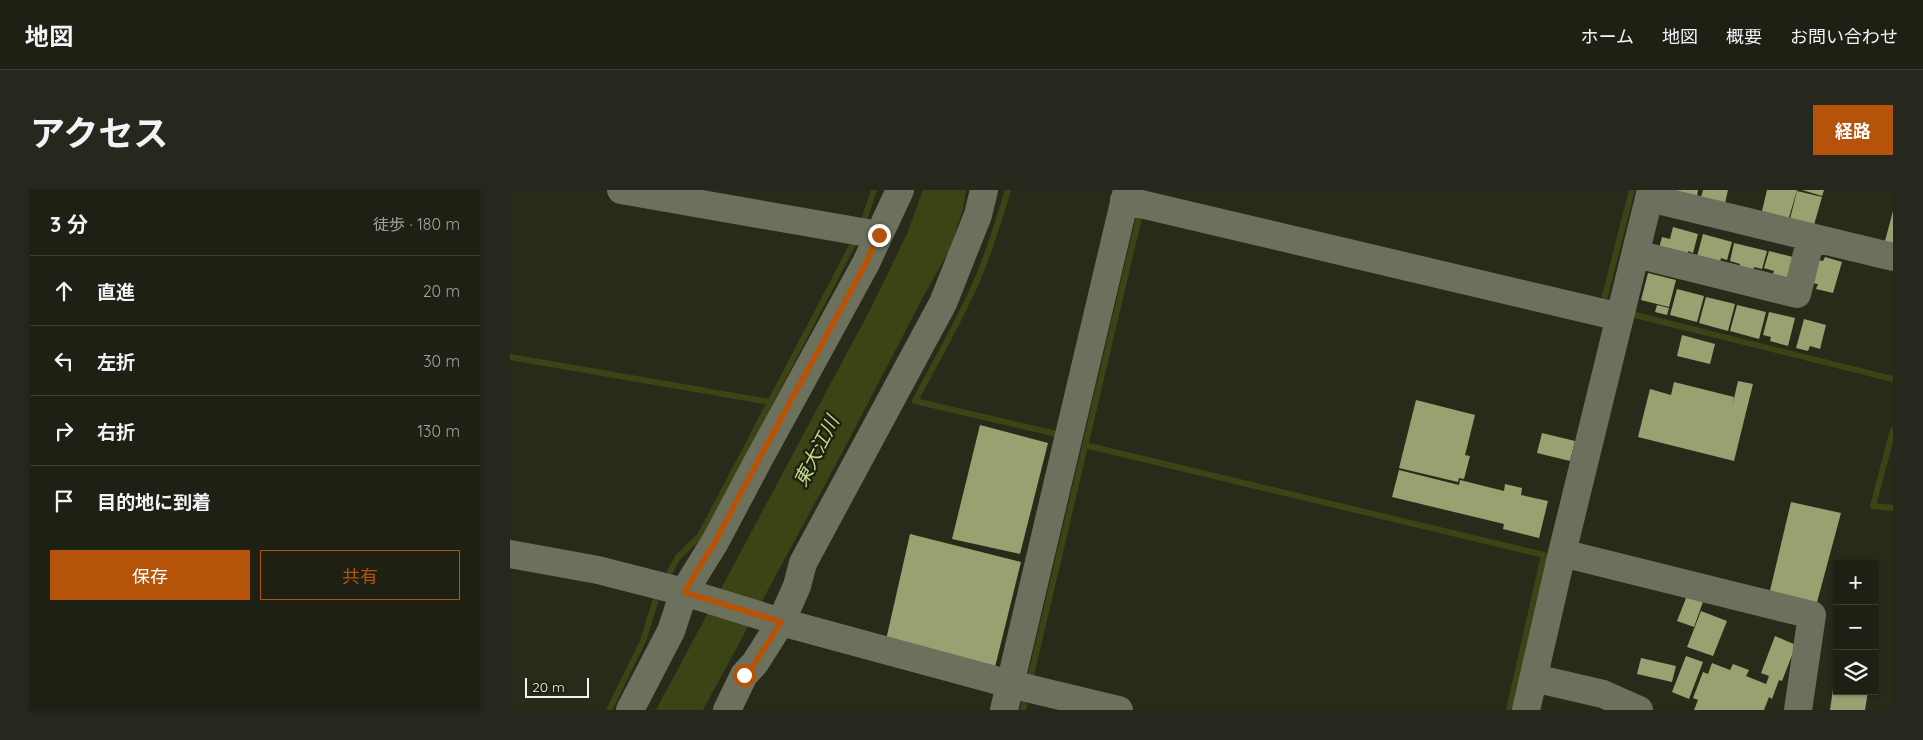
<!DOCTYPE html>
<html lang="ja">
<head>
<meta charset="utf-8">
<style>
	:root { --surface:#1e2014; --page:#26281d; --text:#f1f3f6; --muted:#a1a3a0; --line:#3c3e34; --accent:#b45309 }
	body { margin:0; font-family:Quicksand,"Noto Sans JP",sans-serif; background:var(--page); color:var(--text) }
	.controls { position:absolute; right:15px; bottom:15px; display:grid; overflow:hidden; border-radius:0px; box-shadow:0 1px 4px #0004 }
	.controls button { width:45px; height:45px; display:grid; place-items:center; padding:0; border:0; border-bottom:1px solid var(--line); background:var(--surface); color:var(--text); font:25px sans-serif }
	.scale { position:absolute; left:15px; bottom:12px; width:64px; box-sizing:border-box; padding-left:5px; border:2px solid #f2f5e9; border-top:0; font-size:14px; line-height:18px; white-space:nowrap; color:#f2f5e9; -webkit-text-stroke:4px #1e2210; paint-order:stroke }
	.stop { position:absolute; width:15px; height:15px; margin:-11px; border:4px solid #b45309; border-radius:50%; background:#fff }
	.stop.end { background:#b45309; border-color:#fff; box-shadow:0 1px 5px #0008 }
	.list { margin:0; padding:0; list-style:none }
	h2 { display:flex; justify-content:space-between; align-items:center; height:65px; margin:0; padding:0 20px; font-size:21px }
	h2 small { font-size:16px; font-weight:400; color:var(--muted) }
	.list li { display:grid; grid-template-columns:32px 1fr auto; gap:15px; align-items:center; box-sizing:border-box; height:70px; padding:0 20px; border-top:1px solid var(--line) }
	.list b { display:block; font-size:19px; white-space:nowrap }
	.list em { font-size:16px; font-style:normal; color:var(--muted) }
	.actions { display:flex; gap:10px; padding:15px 20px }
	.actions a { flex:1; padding:11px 0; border:1px solid var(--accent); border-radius:0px; text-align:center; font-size:18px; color:var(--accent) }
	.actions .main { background:var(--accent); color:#fff }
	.icon { flex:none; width:28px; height:28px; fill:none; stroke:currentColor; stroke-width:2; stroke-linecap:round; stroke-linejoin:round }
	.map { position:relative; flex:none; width:1383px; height:520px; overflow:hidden; border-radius:0px }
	header { display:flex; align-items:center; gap:30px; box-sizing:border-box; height:70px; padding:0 25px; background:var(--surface); border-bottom:1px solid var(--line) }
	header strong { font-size:24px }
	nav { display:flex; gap:28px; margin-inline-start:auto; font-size:18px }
	.intro { display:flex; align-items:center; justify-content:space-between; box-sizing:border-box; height:120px; padding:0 30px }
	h1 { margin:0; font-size:35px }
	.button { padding:12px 22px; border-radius:0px; background:var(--accent); color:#fff; font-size:18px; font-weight:700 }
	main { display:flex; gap:30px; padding:0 30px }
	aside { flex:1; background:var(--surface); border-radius:0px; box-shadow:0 1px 4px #0004 }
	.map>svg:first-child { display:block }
	.water { fill:#3c4416 }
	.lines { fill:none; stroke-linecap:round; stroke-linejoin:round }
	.stream { stroke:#3c4416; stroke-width:6 }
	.building { fill:#98a271 }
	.minor { stroke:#6c715d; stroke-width:28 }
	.route { stroke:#b45309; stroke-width:6 }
	.labels { text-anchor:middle; stroke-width:5; stroke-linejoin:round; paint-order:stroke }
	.water-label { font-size:19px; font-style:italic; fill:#cada8f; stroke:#1e2210 }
</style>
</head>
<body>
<header>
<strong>地図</strong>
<nav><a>ホーム</a><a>地図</a><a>概要</a><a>お問い合わせ</a></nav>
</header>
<div class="intro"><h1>アクセス</h1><a class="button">経路</a></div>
<main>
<aside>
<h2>3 分<small>徒歩 · 180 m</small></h2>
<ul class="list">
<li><svg class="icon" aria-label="ahead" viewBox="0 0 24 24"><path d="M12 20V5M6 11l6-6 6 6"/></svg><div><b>直進</b></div><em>20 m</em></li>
<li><svg class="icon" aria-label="left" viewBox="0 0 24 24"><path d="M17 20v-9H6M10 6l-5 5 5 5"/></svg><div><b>左折</b></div><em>30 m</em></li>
<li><svg class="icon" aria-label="right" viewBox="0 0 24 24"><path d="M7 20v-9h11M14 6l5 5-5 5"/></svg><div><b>右折</b></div><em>130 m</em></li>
<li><svg class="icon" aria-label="arrive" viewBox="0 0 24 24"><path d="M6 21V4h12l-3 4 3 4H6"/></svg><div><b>目的地に到着</b></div></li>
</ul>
<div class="actions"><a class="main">保存</a><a>共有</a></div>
</aside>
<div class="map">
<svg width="1383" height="520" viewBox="0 0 1383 520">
	<rect width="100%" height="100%" fill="#282b1a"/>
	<path class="water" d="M 413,0 L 456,0 L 453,19 L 439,61 L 413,107 L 332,263 L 193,520 L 146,520 L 360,120 L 397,44 Z"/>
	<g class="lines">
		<path class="stream" d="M 498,0 C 488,32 479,64 465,95 C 447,135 425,173 405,211 L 551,245
			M 355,27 L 364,0
			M 1095,106 L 1122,0
			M 1125,125 L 1383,189
			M 0,167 L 260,212
			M 1383,240 L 1363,316 L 1383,318
			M 575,255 L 1034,365 L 999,520
			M 160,382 L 168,367 L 190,346 L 343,54
			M 521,485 L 631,19
			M 99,520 L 133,451 L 145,412
			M 513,520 L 516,506"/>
	</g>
	<path class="building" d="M 1163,0 L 1188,0 L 1187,7 Z
		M 1193,0 L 1218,0 L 1215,13 L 1191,7 Z
		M 1257,0 L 1287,0 L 1278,31 L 1271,26 L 1252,21 Z
		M 1292,0 L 1314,0 L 1312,6 Z
		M 1287,1 L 1312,7 L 1304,35 L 1280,29 Z
		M 1383,21 L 1383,53 L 1375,51 Z
		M 1163,37 L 1188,44 L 1183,63 L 1178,61 L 1176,69 L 1148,62 L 1152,47 L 1160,49 Z
		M 1193,44 L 1222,52 L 1217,70 L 1211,68 L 1209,76 L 1186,70 Z
		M 1224,53 L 1257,61 L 1252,79 L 1244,77 L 1243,83 L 1228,79 L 1230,74 L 1220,71 Z
		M 1259,61 L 1287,68 L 1278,85 L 1275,93 L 1261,90 L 1264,81 L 1254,78 Z
		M 1315,67 L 1332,72 L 1323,103 L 1306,99 L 1308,94 L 1301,93 L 1307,70 L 1313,71 Z
		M 1138,83 L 1166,90 L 1159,117 L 1131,110 Z
		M 1167,99 L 1194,106 L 1187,132 L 1160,125 Z
		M 1196,107 L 1225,114 L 1218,141 L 1189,133 Z
		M 1147,115 L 1159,118 L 1157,125 L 1145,122 Z
		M 1227,115 L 1256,122 L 1249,149 L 1220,141 Z
		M 1259,122 L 1285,128 L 1278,156 L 1260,151 L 1261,147 L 1253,145 Z
		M 1294,129 L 1316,135 L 1310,159 L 1300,156 L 1298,161 L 1286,158 Z
		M 1172,145 L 1205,154 L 1200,174 L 1167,166 Z
		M 1228,191 L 1243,194 L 1224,271 L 1128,247 L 1140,199 L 1161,205 L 1164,192 L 1224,207 L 1222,217 Z
		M 906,210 L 965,225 L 955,265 L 960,266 L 954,289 L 949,288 L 948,292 L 889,278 Z
		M 470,235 L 538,253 L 510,364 L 442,349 Z
		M 1032,243 L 1065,251 L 1060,271 L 1027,263 Z
		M 889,280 L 949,295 L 950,290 L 994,301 L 995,294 L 1012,298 L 1011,305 L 1038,311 L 1029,348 L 993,339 L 994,334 L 882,307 Z
		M 1281,312 L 1331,323 L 1306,416 L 1259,405 Z
		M 400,344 L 511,372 L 485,477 L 376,450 Z
		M 1178,403 L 1194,409 L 1184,437 L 1167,431 Z
		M 1191,421 L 1217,431 L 1203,466 L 1177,457 Z
		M 1265,446 L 1286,455 L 1272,491 L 1269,490 L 1262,509 L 1259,507 L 1254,520 L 1184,520 L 1188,510 L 1183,508 L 1193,482 L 1198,484 L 1202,473 L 1220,480 L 1223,474 L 1239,480 L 1236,486 L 1256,494 L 1259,486 L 1251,483 Z
		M 1176,466 L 1193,472 L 1179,509 L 1162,502 Z
		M 1131,468 L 1166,476 L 1162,492 L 1127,484 Z
		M 1326,478 L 1327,501 L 1358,501 L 1355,520 L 1320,520 Z"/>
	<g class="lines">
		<path class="minor" d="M 111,0 L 369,45
			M 1139,8 L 1383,67
			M 614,10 L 1110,127
			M 1126,64 L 1287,104 L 1301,48
			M 1052,363 L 1302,425 L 1288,520
			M 0,364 L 88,380 L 174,402 L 271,432 L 500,494 L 609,520
			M 1024,488 L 1093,504 L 1129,520
			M 120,520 L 161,441 L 174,402 L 205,352 L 249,269 L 356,73 L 390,0
			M 217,520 L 234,485 L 245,473 L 271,432 L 287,396 L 293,373 L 433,113 L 468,25 L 474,0
			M 494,520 L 617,0
			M 1016,520 L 1052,363 L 1141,0"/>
	</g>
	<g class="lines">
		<path class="route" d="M 234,485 L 245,473 L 271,432 L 174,402 L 205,352 L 249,269 L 356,73 L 369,45"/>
	</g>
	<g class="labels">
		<g class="water-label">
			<text transform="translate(306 261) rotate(-63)" y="7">東大江川</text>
		</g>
	</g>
</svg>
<div class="controls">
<button>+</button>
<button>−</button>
<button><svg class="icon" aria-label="layers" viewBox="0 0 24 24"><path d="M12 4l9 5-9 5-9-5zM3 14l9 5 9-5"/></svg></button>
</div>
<div class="scale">20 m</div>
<div class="stop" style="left:234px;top:485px"></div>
<div class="stop end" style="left:369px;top:45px"></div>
</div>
</main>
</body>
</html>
